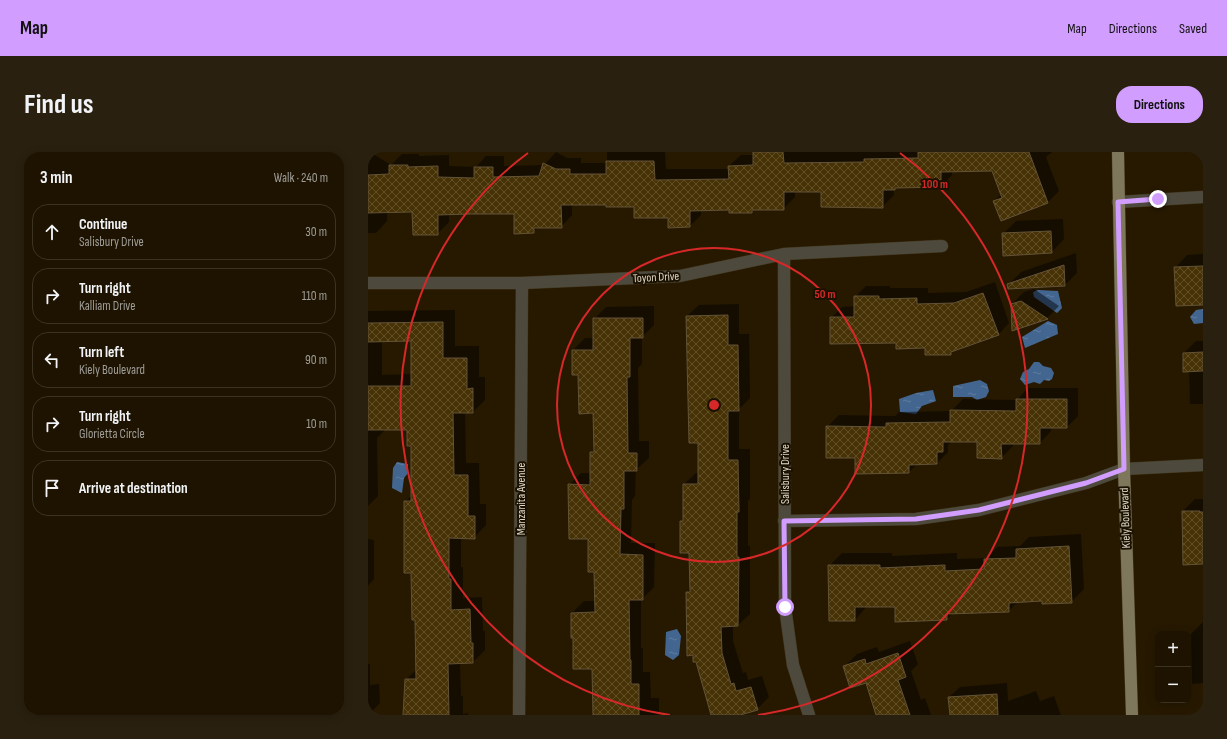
<!DOCTYPE html>
<html lang="en">
<head>
<meta charset="utf-8">
<style>
	:root { --surface:#1d1300; --page:#2a200f; --text:#f1f3f6; --muted:#a09e99; --line:#3b3222; --accent:#d19dfe }
	body { margin:0; font-family:"Sofia Sans Condensed",sans-serif; background:var(--page); color:var(--text) }
	.controls { position:absolute; right:12px; bottom:12px; display:grid; overflow:hidden; border-radius:8px; box-shadow:0 2px 10px #0003 }
	.controls button { width:36px; height:36px; display:grid; place-items:center; padding:0; border:0; border-bottom:1px solid var(--line); background:var(--surface); color:var(--text); font:20px sans-serif }
	.stop { position:absolute; width:12px; height:12px; margin:-9px; border:3px solid #d19dfe; border-radius:50%; background:#fff }
	.stop.end { background:#d19dfe; border-color:#fff; box-shadow:0 1px 4px #0008 }
	.list { margin:0; padding:0; list-style:none }
	h2 { display:flex; justify-content:space-between; align-items:center; height:52px; margin:0; padding:0 16px; font-size:17px }
	h2 small { font-size:13px; font-weight:400; color:var(--muted) }
	.list li { display:grid; grid-template-columns:26px 1fr auto; gap:12px; align-items:center; box-sizing:border-box; height:56px; margin:0 8px 8px; padding:0 8px; border:1px solid var(--line); border-radius:16px }
	.list b { display:block; font-size:15px; white-space:nowrap }
	.list p { margin:0; font-size:13px; white-space:nowrap; color:var(--muted) }
	.list em { font-size:13px; font-style:normal; color:var(--muted) }
	.icon { flex:none; width:22px; height:22px; fill:none; stroke:currentColor; stroke-width:2; stroke-linecap:round; stroke-linejoin:round }
	.map { position:relative; flex:none; width:835px; height:563px; overflow:hidden; border-radius:16px }
	header { display:flex; align-items:center; gap:24px; box-sizing:border-box; height:56px; padding:0 20px; background:var(--accent); color:#111 }
	header strong { font-size:19px }
	nav { display:flex; gap:22px; margin-inline-start:auto; font-size:14px }
	.intro { display:flex; align-items:center; justify-content:space-between; box-sizing:border-box; height:96px; padding:0 24px }
	h1 { margin:0; font-size:28px }
	.button { padding:10px 18px; border-radius:16px; background:var(--accent); color:#111; font-size:14px; font-weight:700 }
	main { display:flex; gap:24px; padding:0 24px }
	aside { flex:1; background:var(--surface); border-radius:16px; box-shadow:0 2px 10px #0003 }
	.map>svg:first-child { display:block }
	.water { fill:url(#water-ripples) }
	.shadow { fill:#0007; fill-rule:evenodd }
	.building { fill:url(#building-cross-hatch); stroke:#635336 }
	.lines { fill:none; stroke-linecap:round; stroke-linejoin:round }
	.minor-casing { stroke:#41341c; stroke-width:13 }
	.major-casing { stroke:#41341c; stroke-width:13 }
	.minor { stroke:#4d4a3d; stroke-width:12 }
	.major { stroke:#7e775c; stroke-width:12 }
	.route { stroke:#d19dfe; stroke-width:5 }
	.ring { fill:none; stroke:#d62828; stroke-width:2 }
	.labels { text-anchor:middle; stroke-width:4; stroke-linejoin:round; paint-order:stroke }
	.street-label { font-size:12px; fill:#e0d7c7; stroke:#1b1100 }
	.centre { fill:#d62828; stroke:#1b1100; stroke-width:2 }
	.ring-label { font-size:12px; text-anchor:middle; font-weight:bold; fill:#d62828; stroke:#1b1100; stroke-width:4; stroke-linejoin:round; paint-order:stroke }
</style>
</head>
<body>
<header>
<strong>Map</strong>
<nav><a>Map</a><a>Directions</a><a>Saved</a></nav>
</header>
<div class="intro"><h1>Find us</h1><a class="button">Directions</a></div>
<main>
<aside>
<h2>3 min<small>Walk · 240 m</small></h2>
<ul class="list">
<li><svg class="icon" aria-label="ahead" viewBox="0 0 24 24"><path d="M12 20V5M6 11l6-6 6 6"/></svg><div><b>Continue</b><p>Salisbury Drive</p></div><em>30 m</em></li>
<li><svg class="icon" aria-label="right" viewBox="0 0 24 24"><path d="M7 20v-9h11M14 6l5 5-5 5"/></svg><div><b>Turn right</b><p>Kalliam Drive</p></div><em>110 m</em></li>
<li><svg class="icon" aria-label="left" viewBox="0 0 24 24"><path d="M17 20v-9H6M10 6l-5 5 5 5"/></svg><div><b>Turn left</b><p>Kiely Boulevard</p></div><em>90 m</em></li>
<li><svg class="icon" aria-label="right" viewBox="0 0 24 24"><path d="M7 20v-9h11M14 6l5 5-5 5"/></svg><div><b>Turn right</b><p>Glorietta Circle</p></div><em>10 m</em></li>
<li><svg class="icon" aria-label="arrive" viewBox="0 0 24 24"><path d="M6 21V4h12l-3 4 3 4H6"/></svg><div><b>Arrive at destination</b></div></li>
</ul>
</aside>
<div class="map">
<svg width="835" height="563" viewBox="0 0 835 563">
	<defs>
		<pattern id="water-ripples" width="26" height="14" patternUnits="userSpaceOnUse"><rect width="26" height="14" fill="#436690"/><path d="M2 4q2-2 4 0t4 0M15 11q2-2 4 0t4 0" fill="none" stroke="#5e7b9e"/></pattern>
		<pattern id="building-cross-hatch" width="8" height="8" patternUnits="userSpaceOnUse"><rect width="8" height="8" fill="#473206"/><path d="M0 0l8 8M0 8l8-8" fill="none" stroke="#614f29"/></pattern>
	</defs>
	<rect width="100%" height="100%" fill="#271900"/>
	<path class="water" d="M 670,138 L 690,139 L 694,156 L 689,161 L 666,145 L 665,140 Z
		M 835,157 L 835,171 L 826,172 L 822,165 L 828,158 Z
		M 680,169 L 689,173 L 690,182 L 657,196 L 654,185 Z
		M 666,210 L 671,210 L 675,214 L 683,216 L 686,221 L 684,227 L 681,229 L 676,228 L 672,232 L 666,230 L 657,233 L 652,227 L 655,220 L 661,217 Z
		M 612,228 L 619,232 L 621,239 L 618,245 L 609,248 L 604,245 L 585,245 L 585,234 Z
		M 565,238 L 568,249 L 554,254 L 548,262 L 532,260 L 531,247 L 548,241 Z
		M 29,310 L 40,312 L 40,321 L 36,326 L 34,341 L 24,336 L 25,316 Z
		M 309,477 L 313,484 L 311,503 L 305,508 L 297,503 L 298,480 Z"/>
	<path class="shadow" d="M 2,0 L 23,13 L 34,2 L 51,2 L 51,4 L 81,3 L 81,14 L 108,15 L 118,4 L 136,4 L 136,14 L 176,13 L 188,0 L 199,6 L 213,6 L 213,11 L 239,11 L 239,0 L 297,0 L 298,17 L 361,17 L 361,14 L 373,3 L 386,3 L 386,0 L 684,0 L 678,5 L 691,39 L 680,50 L 626,50 L 633,42 L 624,18 L 584,19 L 584,23 L 573,34 L 529,35 L 526,37 L 526,43 L 514,55 L 454,39 L 427,39 L 427,45 L 415,57 L 386,57 L 383,60 L 362,57 L 333,57 L 333,63 L 322,74 L 301,64 L 267,54 L 239,52 L 204,52 L 204,63 L 193,75 L 171,75 L 165,80 L 147,61 L 81,62 L 81,70 L 69,82 L 45,59 L 19,59 L 19,69 L 8,81 L 0,81 L 0,2 Z
		M 695,67 L 696,87 L 684,100 L 635,82 L 648,69 Z
		M 708,101 L 709,121 L 697,133 L 640,133 L 653,120 Z
		M 835,102 L 835,152 L 807,116 L 819,103 Z
		M 627,130 L 641,171 L 630,183 L 587,197 L 583,202 L 558,195 L 529,190 L 463,166 L 474,155 L 487,154 L 487,145 L 498,134 L 522,134 L 522,136 L 560,136 L 560,141 L 598,140 Z
		M 666,137 L 691,154 L 679,166 L 645,177 L 644,152 L 656,140 Z
		M 371,152 L 371,182 L 381,182 L 382,246 L 371,257 L 371,297 L 382,297 L 382,347 L 380,349 L 380,394 L 382,394 L 382,462 L 370,473 L 365,474 L 365,489 L 375,521 L 378,520 L 380,528 L 394,524 L 401,545 L 389,557 L 359,563 L 344,563 L 319,440 L 323,436 L 322,400 L 313,370 L 316,366 L 316,332 L 328,321 L 331,321 L 331,290 L 319,164 L 331,153 Z
		M 286,154 L 286,173 L 274,185 L 274,212 L 270,216 L 271,289 L 281,289 L 281,306 L 268,318 L 267,344 L 264,348 L 263,391 L 287,391 L 286,435 L 274,447 L 273,447 L 273,496 L 275,496 L 275,520 L 282,520 L 283,546 L 291,546 L 291,563 L 225,563 L 225,516 L 206,485 L 204,461 L 216,449 L 228,449 L 227,419 L 221,386 L 201,333 L 213,321 L 223,321 L 223,301 L 227,296 L 226,260 L 211,222 L 205,198 L 217,186 L 226,186 L 226,167 L 238,155 Z
		M 87,158 L 87,194 L 111,194 L 111,225 L 117,225 L 117,248 L 105,260 L 97,260 L 98,311 L 111,311 L 112,352 L 118,352 L 118,373 L 106,386 L 93,385 L 93,415 L 95,415 L 95,446 L 114,445 L 115,479 L 117,479 L 117,498 L 105,510 L 92,511 L 93,544 L 95,544 L 95,562 L 100,561 L 100,563 L 37,563 L 38,528 L 49,517 L 48,467 L 37,350 L 44,343 L 44,293 L 40,277 L 16,277 L 16,279 L 9,286 L 10,344 L 0,354 L 0,159 ZM 14,188 L 44,188 L 44,222 L 14,223 Z
		M 828,189 L 835,189 L 835,252 L 822,252 L 821,218 L 816,201 Z
		M 660,236 L 710,236 L 710,264 L 699,275 L 683,275 L 683,279 L 672,291 L 645,291 L 645,294 L 633,306 L 610,289 L 584,289 L 580,293 L 580,300 L 569,311 L 550,311 L 541,320 L 488,321 L 488,305 L 459,275 L 471,263 L 527,264 L 531,260 L 583,259 L 595,247 L 649,248 Z
		M 827,347 L 835,347 L 835,411 L 815,359 Z
		M 713,382 L 716,437 L 703,450 L 674,448 L 650,449 L 641,459 L 585,461 L 579,467 L 528,454 L 499,454 L 487,468 L 461,414 L 474,401 L 524,401 L 524,404 L 589,401 L 589,407 L 619,406 L 629,395 L 652,394 L 661,385 Z
		M 0,387 L 6,388 L 6,427 L 0,434 Z
		M 835,470 L 835,531 L 824,532 L 823,482 Z
		M 542,489 L 550,512 L 543,519 L 553,548 L 557,546 L 563,563 L 507,563 L 509,562 L 499,530 L 476,515 L 489,502 L 509,495 L 511,500 Z
		M 0,512 L 2,512 L 2,533 L 11,532 L 12,551 L 0,563 Z
		M 639,531 L 640,549 L 668,539 L 672,549 L 686,544 L 693,563 L 583,563 L 581,545 L 592,535 Z"/>
	<path class="building" d="M 385,0 L 415,0 L 416,11 L 496,10 L 496,7 L 550,6 L 550,0 L 661,0 L 680,51 L 633,69 L 625,49 L 634,46 L 624,19 L 573,20 L 573,35 L 527,36 L 527,38 L 515,38 L 515,56 L 453,55 L 453,40 L 416,40 L 416,58 L 384,58 L 384,61 L 361,61 L 361,58 L 322,59 L 322,75 L 300,76 L 300,66 L 266,66 L 266,55 L 238,55 L 238,53 L 193,53 L 194,76 L 166,76 L 166,81 L 146,82 L 146,62 L 102,62 L 70,63 L 70,83 L 45,83 L 44,60 L 0,61 L 0,23 L 21,22 L 21,13 L 40,13 L 40,15 L 70,14 L 70,25 L 106,26 L 106,15 L 125,15 L 125,25 L 171,24 L 175,11 L 188,17 L 202,17 L 202,22 L 238,22 L 238,9 L 286,9 L 287,28 L 361,27 L 360,14 L 385,13 Z
		M 683,79 L 684,101 L 635,104 L 634,81 Z
		M 696,113 L 697,134 L 640,137 L 639,132 Z
		M 835,114 L 835,153 L 808,154 L 806,115 Z
		M 615,141 L 631,183 L 583,200 L 583,203 L 557,203 L 557,196 L 528,197 L 528,191 L 462,192 L 462,165 L 486,165 L 486,144 L 511,144 L 511,147 L 549,146 L 549,152 L 586,151 Z
		M 653,149 L 680,167 L 644,179 L 643,152 Z
		M 360,163 L 360,193 L 370,193 L 371,259 L 360,259 L 360,308 L 370,308 L 371,360 L 369,360 L 369,405 L 371,405 L 370,474 L 353,475 L 354,501 L 363,532 L 366,531 L 368,539 L 383,535 L 390,558 L 372,563 L 343,563 L 328,510 L 325,510 L 325,503 L 319,504 L 318,440 L 322,440 L 321,401 L 312,401 L 312,369 L 315,369 L 315,332 L 330,332 L 330,291 L 321,291 L 318,164 Z
		M 225,166 L 275,166 L 275,186 L 262,186 L 262,225 L 259,225 L 260,301 L 269,301 L 269,319 L 256,319 L 256,357 L 253,357 L 252,402 L 275,403 L 275,448 L 261,448 L 262,508 L 263,508 L 263,532 L 271,532 L 271,563 L 225,563 L 224,517 L 205,517 L 205,486 L 203,486 L 203,461 L 227,460 L 226,420 L 220,420 L 220,387 L 201,387 L 200,332 L 222,333 L 222,300 L 226,300 L 225,261 L 211,262 L 210,223 L 204,223 L 204,198 L 225,198 Z
		M 75,170 L 75,206 L 99,206 L 99,237 L 105,236 L 105,261 L 85,261 L 86,323 L 100,323 L 100,364 L 107,364 L 107,387 L 81,386 L 81,427 L 83,427 L 83,458 L 102,457 L 103,491 L 105,491 L 105,511 L 80,512 L 81,563 L 35,563 L 37,527 L 48,527 L 47,468 L 44,468 L 43,421 L 36,421 L 36,349 L 43,349 L 43,294 L 39,294 L 39,278 L 0,278 L 0,234 L 43,234 L 43,189 L 0,190 L 0,171 Z
		M 835,200 L 835,219 L 815,220 L 815,201 Z
		M 648,247 L 699,247 L 699,276 L 672,276 L 672,292 L 633,292 L 634,307 L 609,306 L 609,290 L 575,290 L 575,300 L 569,300 L 569,312 L 541,313 L 541,321 L 487,322 L 487,306 L 458,306 L 458,274 L 518,275 L 518,271 L 582,270 L 582,258 L 648,259 Z
		M 814,359 L 832,359 L 832,360 L 835,360 L 835,412 L 815,413 Z
		M 701,394 L 704,451 L 674,452 L 674,449 L 641,451 L 641,460 L 579,462 L 579,468 L 527,470 L 527,455 L 487,455 L 487,469 L 461,469 L 460,413 L 512,413 L 512,416 L 577,413 L 577,419 L 616,417 L 616,407 L 648,406 L 648,397 Z
		M 530,501 L 538,525 L 530,528 L 542,563 L 508,563 L 498,531 L 482,536 L 475,514 L 497,507 L 498,512 Z
		M 629,542 L 630,563 L 582,563 L 580,545 Z"/>
	<g class="lines">
		<g class="minor-casing">
			<path id="minor" d="M 750,50 L 835,45
				M 416,102 L 417,455 L 425,513 L 441,563
				M 0,131 L 154,131 L 312,124 L 416,102 L 574,94
				M 416,369 L 548,367 L 611,358 L 718,331 L 756,317 L 835,313
				M 151,563 L 154,131"/>
		</g>
		<g class="major-casing">
			<path id="major" d="M 750,0 L 756,317 L 764,563"/>
		</g>
		<use href="#minor" class="minor"/>
		<use href="#major" class="major"/>
	</g>
	<g class="lines">
		<path class="route" d="M 417,455 L 416,369 L 548,367 L 611,358 L 718,331 L 756,317 L 750,50 L 790,47"/>
	</g>
	<g class="ring">
		<circle cx="346" cy="253" r="157"/>
		<path d="M302 563A313 313 0 0 1 160 1M532 1A313 313 0 0 1 390 563"/>
	</g>
	<g class="labels">
		<g class="street-label">
			<text transform="translate(288 125) rotate(-3)" y="4">Toyon Drive</text>
			<text transform="translate(417 322) rotate(-90)" y="4">Salisbury Drive</text>
			<text transform="translate(153 347) rotate(-90)" y="4">Manzanita Avenue</text>
			<text transform="translate(757 366) rotate(-92)" y="4">Kiely Boulevard</text>
		</g>
	</g>
	<circle cx="346" cy="253" r="6" class="centre"/>
	<g class="ring-label">
		<text x="567" y="36">100 m</text>
		<text x="457" y="146">50 m</text>
	</g>
</svg>
<div class="controls">
<button>+</button>
<button>−</button>
</div>
<div class="stop" style="left:417px;top:455px"></div>
<div class="stop end" style="left:790px;top:47px"></div>
</div>
</main>
</body>
</html>
